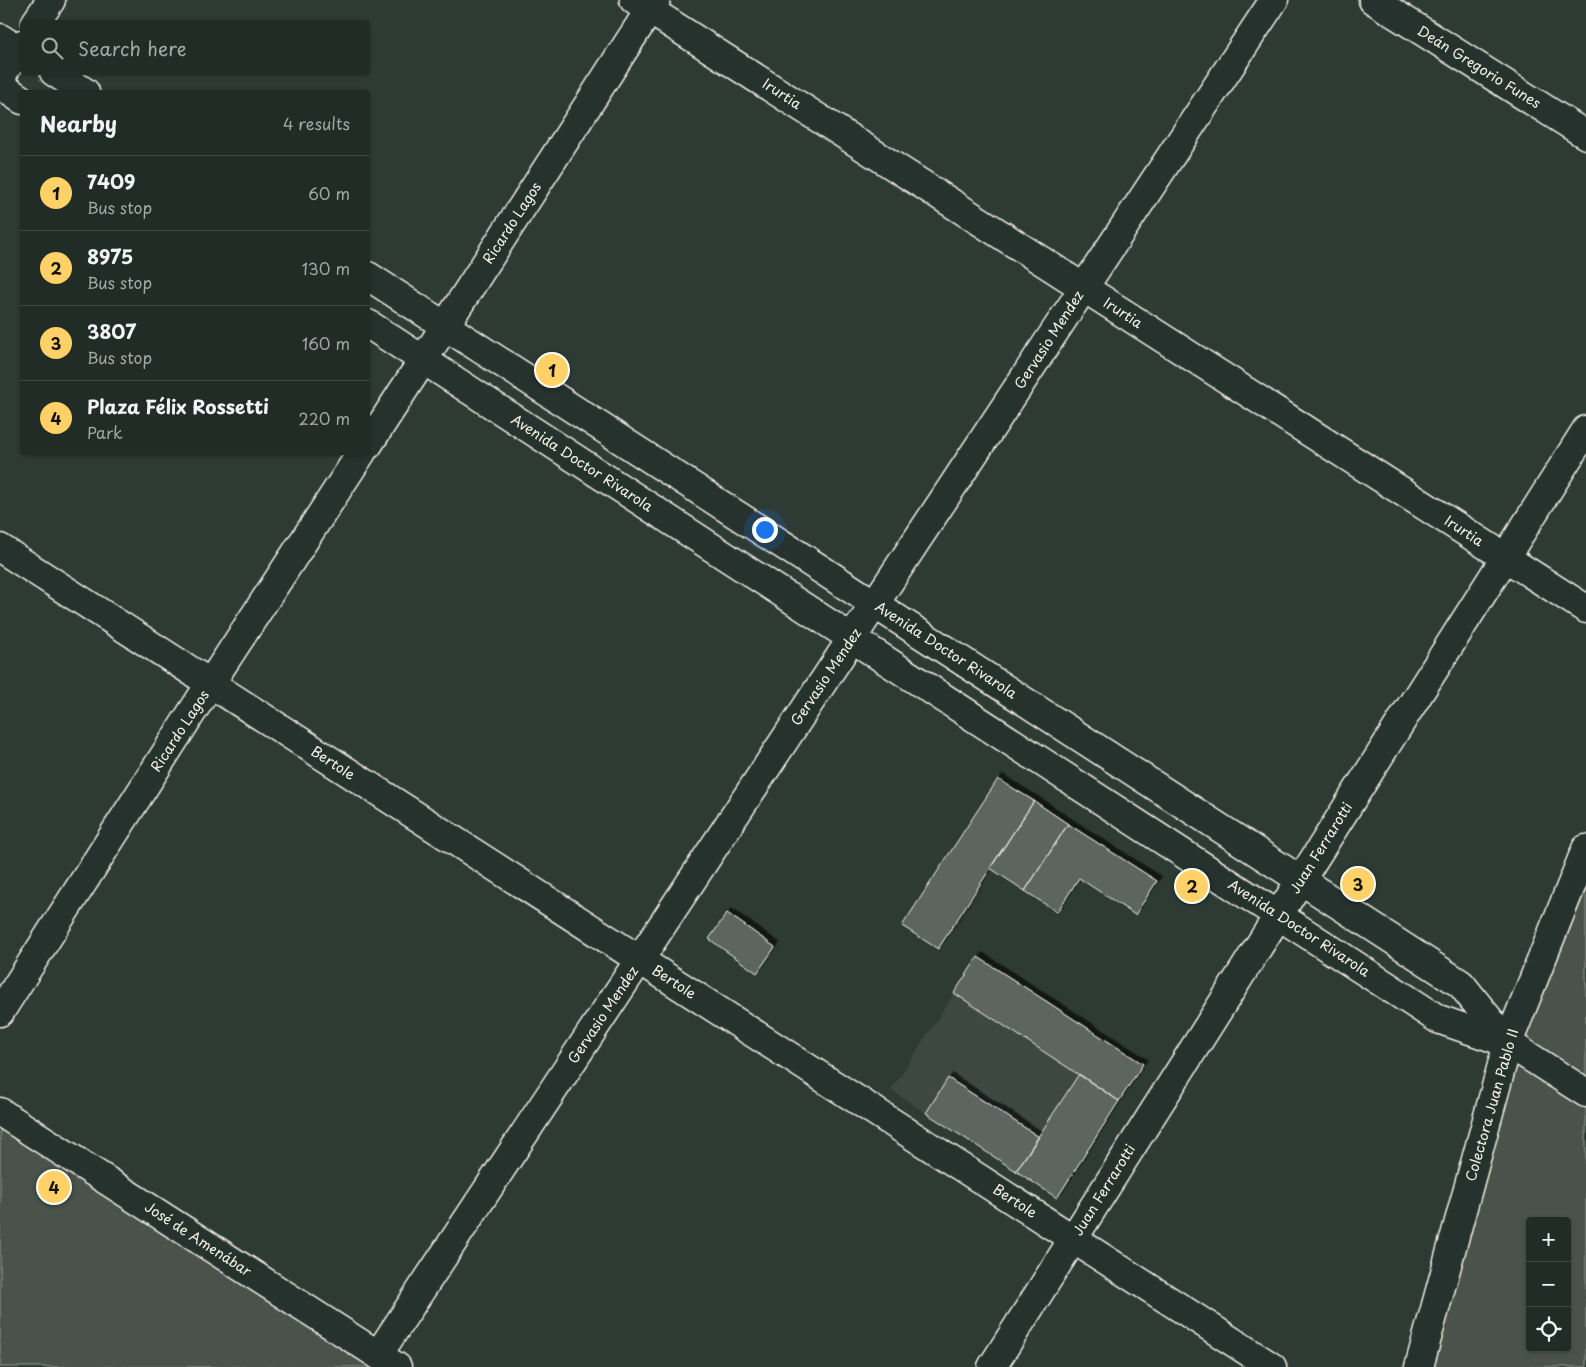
<!DOCTYPE html>
<html lang="en">
<head>
<meta charset="utf-8">
<style>
	:root { --surface:#222c27; --page:#2a342f; --text:#f1f3f6; --muted:#a2a7a7; --line:#3f4844; --accent:#ffd166 }
	body { margin:0; font-family:"Playpen Sans",sans-serif; background:var(--page); color:var(--text) }
	.controls { position:absolute; right:15px; bottom:15px; display:grid; overflow:hidden; border-radius:5px; box-shadow:0 1px 4px #0004 }
	.controls button { width:45px; height:45px; display:grid; place-items:center; padding:0; border:0; border-bottom:1px solid var(--line); background:var(--surface); color:var(--text); font:25px sans-serif }
	.you { position:absolute; left:764px; top:529px; width:18px; height:18px; margin:-12px; border:4px solid #fff; border-radius:50%; background:#1a73e8; box-shadow:0 0 0 8px #1a73e833 }
	.badge { display:grid; place-items:center; width:32px; height:32px; border-radius:50%; background:var(--accent); color:#111; font-size:16px; font-weight:700 }
	.pin { position:absolute; translate:-50% -50%; border:2px solid #fff; box-shadow:0 1px 5px #0006 }
	.list { margin:0; padding:0; list-style:none }
	h2 { display:flex; justify-content:space-between; align-items:center; height:65px; margin:0; padding:0 20px; font-size:21px }
	h2 small { font-size:16px; font-weight:400; color:var(--muted) }
	.list li { display:grid; grid-template-columns:32px 1fr auto; gap:15px; align-items:center; box-sizing:border-box; height:75px; padding:0 20px; border-top:1px solid var(--line) }
	.list b { display:block; font-size:19px; white-space:nowrap }
	.list p { margin:0; font-size:16px; white-space:nowrap; color:var(--muted) }
	.list em { font-size:16px; font-style:normal; color:var(--muted) }
	.icon { flex:none; width:28px; height:28px; fill:none; stroke:currentColor; stroke-width:2; stroke-linecap:round; stroke-linejoin:round }
	.map { position:relative; flex:none; width:1586px; height:1367px; overflow:hidden }
	.search { position:absolute; background:var(--surface); box-shadow:0 1px 4px #0004; left:20px; top:20px; width:350px; height:55px; display:flex; align-items:center; gap:12px; box-sizing:border-box; padding:0 18px; border-radius:5px; color:var(--muted); font-size:19px }
	.panel { position:absolute; background:var(--surface); box-shadow:0 1px 4px #0004; left:20px; top:90px; width:350px; height:365px; border-radius:5px }
	.map>svg:first-child { display:block }
	.built { fill:#3c4841 }
	.green { fill:#48524c; stroke:#9ea29a; fill-rule:evenodd }
	.building { fill:#5c655e; stroke:#f4f1e8; filter:url(#shadow) }
	.lines { fill:none; stroke-linecap:round; stroke-linejoin:round }
	.minor-casing { stroke:#f4f1e8; stroke-width:31 }
	.major-casing { stroke:#f4f1e8; stroke-width:31 }
	.minor { stroke:#26332d; stroke-width:28 }
	.major { stroke:#26332d; stroke-width:28 }
	.labels { text-anchor:middle; stroke-width:5; stroke-linejoin:round; paint-order:stroke }
	.street-label { font-size:14px; fill:#f4f1e8; stroke:#26332d }
</style>
</head>
<body>
<div class="map">
<svg width="1586" height="1367" viewBox="0 0 1586 1367">
	<defs>
		<filter id="shadow"><feDropShadow dx="4.5" dy="-4.5" stdDeviation="0" flood-color="#0009"/></filter>
	</defs>
	<rect width="100%" height="100%" fill="#2e3b34"/>
	<filter id="ink" filterUnits="userSpaceOnUse"><feTurbulence type="fractalNoise" baseFrequency=".02" numOctaves="2"/><feDisplacementMap in="SourceGraphic" scale="10" xChannelSelector="R" yChannelSelector="G"/><feConvolveMatrix kernelMatrix="1 2 1 2 8 2 1 2 1" color-interpolation-filters="sRGB"/></filter>
	<g filter="url(#ink)">
		<path class="built" d="M 978,957 L 1143,1064 L 1057,1198 L 891,1090 Z"/>
		<path class="green" d="M 1586,849 L 1586,1367 L 1419,1367 L 1508,1043 ZM 1530,1221 L 1567,1221 L 1567,1348 L 1530,1348 Z
			M 0,1118 L 385,1367 L 0,1367 Z"/>
		<path class="building" d="M 998,779 L 1034,801 L 938,949 L 902,926 Z
			M 1034,801 L 1068,824 L 1025,891 L 990,868 Z
			M 1068,824 L 1157,881 L 1135,915 L 1079,878 L 1057,912 L 1025,891 Z
			M 727,913 L 775,947 L 757,973 L 709,939 Z
			M 978,957 L 1143,1064 L 1119,1101 L 954,993 Z
			M 1079,1074 L 1119,1101 L 1057,1198 L 1016,1171 Z
			M 948,1078 L 1039,1137 L 1016,1171 L 926,1113 Z"/>
		<g class="lines">
			<g class="minor-casing">
				<path id="minor" d="M 634,0 L 1586,609
					M 1373,0 L 1586,135
					M 36,22 L 51,0
					M 0,78 L 22,44
					M 368,445 L 656,0
					M 0,548 L 1272,1367
					M 0,1012 L 210,684 L 362,452
					M 0,1112 L 397,1367
					M 378,1355 L 1274,0
					M 992,1367 L 1586,430"/>
			</g>
			<g class="major-casing">
				<path id="major" d="M 0,38 L 22,52
					M 54,72 L 85,92
					M 0,85 L 22,100
					M 368,276 L 1461,984 L 1508,1043
					M 368,324 L 1438,1019 L 1508,1043 L 1586,1093
					M 1419,1367 L 1508,1043 L 1586,849"/>
			</g>
			<use href="#minor" class="minor"/>
			<use href="#major" class="major"/>
		</g>
	</g>
	<g class="labels">
		<g class="street-label">
			<text transform="translate(1479 67) rotate(32)" y="5">Deán Gregorio Funes</text>
			<text transform="translate(782 94) rotate(33)" y="5">Irurtia</text>
			<text transform="translate(512 223) rotate(-57)" y="5">Ricardo Lagos</text>
			<text transform="translate(1123 313) rotate(33)" y="5">Irurtia</text>
			<text transform="translate(1049 340) rotate(-57)" y="5">Gervasio Mendez</text>
			<text transform="translate(582 463) rotate(33)" y="5">Avenida Doctor Rivarola</text>
			<text transform="translate(1464 531) rotate(33)" y="5">Irurtia</text>
			<text transform="translate(946 650) rotate(33)" y="5">Avenida Doctor Rivarola</text>
			<text transform="translate(826 677) rotate(-56)" y="5">Gervasio Mendez</text>
			<text transform="translate(180 731) rotate(-57)" y="5">Ricardo Lagos</text>
			<text transform="translate(333 763) rotate(33)" y="5">Bertole</text>
			<text transform="translate(1321 848) rotate(-58)" y="5">Juan Ferrarotti</text>
			<text transform="translate(1299 928) rotate(33)" y="5">Avenida Doctor Rivarola</text>
			<text transform="translate(674 982) rotate(33)" y="5">Bertole</text>
			<text transform="translate(603 1015) rotate(-56)" y="5">Gervasio Mendez</text>
			<text transform="translate(1492 1105) rotate(-74)" y="5">Colectora Juan Pablo II</text>
			<text transform="translate(1104 1190) rotate(-58)" y="5">Juan Ferrarotti</text>
			<text transform="translate(1015 1201) rotate(33)" y="5">Bertole</text>
			<text transform="translate(198 1239) rotate(33)" y="5">José de Amenábar</text>
		</g>
	</g>
</svg>
<div class="controls">
<button>+</button>
<button>−</button>
<button><svg class="icon" aria-label="locate" viewBox="0 0 24 24"><circle cx="12" cy="12" r="6"/><path d="M12 2v4M12 18v4M2 12h4M18 12h4"/></svg></button>
</div>
<div class="you"></div>
<div class="pin badge" style="left:552px;top:370px">1</div>
<div class="pin badge" style="left:1192px;top:886px">2</div>
<div class="pin badge" style="left:1358px;top:884px">3</div>
<div class="pin badge" style="left:54px;top:1187px">4</div>
<div class="search"><svg class="icon" aria-label="search" viewBox="0 0 24 24"><circle cx="10" cy="10" r="6"/><path d="M15 15l6 6"/></svg>Search here</div>
<section class="panel">
<h2>Nearby<small>4 results</small></h2>
<ul class="list">
<li><span class="badge">1</span><div><b>7409</b><p>Bus stop</p></div><em>60 m</em></li>
<li><span class="badge">2</span><div><b>8975</b><p>Bus stop</p></div><em>130 m</em></li>
<li><span class="badge">3</span><div><b>3807</b><p>Bus stop</p></div><em>160 m</em></li>
<li><span class="badge">4</span><div><b>Plaza Félix Rossetti</b><p>Park</p></div><em>220 m</em></li>
</ul>
</section>
</div>
</body>
</html>
